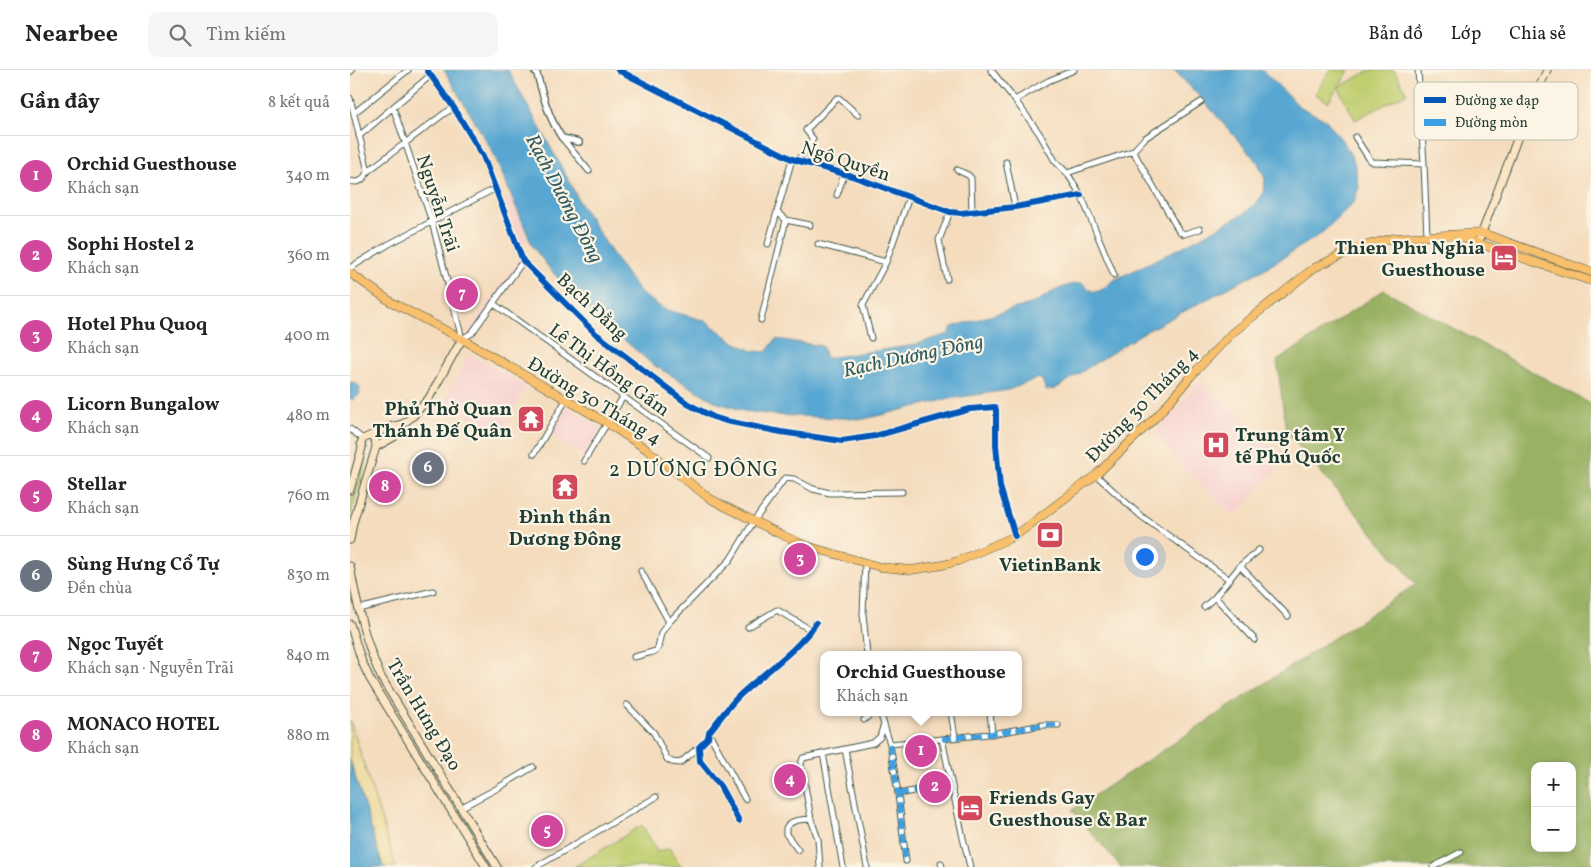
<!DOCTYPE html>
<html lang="vi">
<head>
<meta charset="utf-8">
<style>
	:root { --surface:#fff; --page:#f6f6f6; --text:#222; --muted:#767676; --line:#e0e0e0; --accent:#d1495b }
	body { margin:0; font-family:Vollkorn,serif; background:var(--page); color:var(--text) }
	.controls { position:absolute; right:15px; bottom:15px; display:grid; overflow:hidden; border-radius:10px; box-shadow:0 2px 8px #0003 }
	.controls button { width:45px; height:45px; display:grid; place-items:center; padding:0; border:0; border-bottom:1px solid var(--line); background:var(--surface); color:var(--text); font:25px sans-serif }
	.you { position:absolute; left:794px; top:486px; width:18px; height:18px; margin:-12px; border:4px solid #fff; border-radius:50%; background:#1a73e8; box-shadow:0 0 0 8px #1a73e833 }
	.badge { display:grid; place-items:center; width:32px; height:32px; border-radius:50%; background:var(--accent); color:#fff; font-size:16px; font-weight:700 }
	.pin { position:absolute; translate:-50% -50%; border:2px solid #fff; box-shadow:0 1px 5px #0006 }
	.popup { position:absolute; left:470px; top:581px; width:202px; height:65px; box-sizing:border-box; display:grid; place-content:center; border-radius:10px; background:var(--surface); filter:drop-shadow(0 1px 4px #0005); font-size:16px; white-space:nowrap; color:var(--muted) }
	.popup b { font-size:19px; color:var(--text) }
	.popup::after { content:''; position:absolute; left:50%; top:100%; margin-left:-10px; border:10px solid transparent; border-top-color:var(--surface) }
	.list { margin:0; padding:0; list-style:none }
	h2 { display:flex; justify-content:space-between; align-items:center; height:65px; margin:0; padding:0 20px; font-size:21px }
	h2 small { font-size:16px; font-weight:400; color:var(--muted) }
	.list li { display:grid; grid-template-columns:32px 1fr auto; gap:15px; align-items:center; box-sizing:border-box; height:80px; padding:0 20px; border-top:1px solid var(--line) }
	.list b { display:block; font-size:19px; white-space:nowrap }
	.list p { margin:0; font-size:16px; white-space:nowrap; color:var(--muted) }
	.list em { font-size:16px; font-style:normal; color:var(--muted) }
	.icon { flex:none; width:28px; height:28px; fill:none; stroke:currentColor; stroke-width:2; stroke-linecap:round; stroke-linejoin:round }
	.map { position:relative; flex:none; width:1241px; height:797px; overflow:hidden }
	header { display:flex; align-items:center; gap:30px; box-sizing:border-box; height:70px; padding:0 25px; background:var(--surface); border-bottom:1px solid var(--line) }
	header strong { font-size:24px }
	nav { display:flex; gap:28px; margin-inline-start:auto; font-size:18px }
	.search { width:350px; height:45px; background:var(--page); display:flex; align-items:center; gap:12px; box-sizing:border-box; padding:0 18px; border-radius:10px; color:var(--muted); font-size:19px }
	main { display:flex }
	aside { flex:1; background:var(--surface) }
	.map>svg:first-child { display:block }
	.built { fill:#f7d0ce }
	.green { fill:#c0ce70; stroke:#708652 }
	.forest { fill:#98b162; stroke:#5c774b; fill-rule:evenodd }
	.sand { fill:#eeda9e; stroke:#868c69 }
	.water { fill:#58a7d2; stroke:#3c7283 }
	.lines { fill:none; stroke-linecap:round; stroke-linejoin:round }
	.minor-casing { stroke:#3f5549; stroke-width:7 }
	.tertiary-casing { stroke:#3f5549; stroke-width:8 }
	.secondary-casing { stroke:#3f5549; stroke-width:9 }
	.primary-casing { stroke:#3f5549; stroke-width:9 }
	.minor { stroke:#fff; stroke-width:5 }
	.tertiary { stroke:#fff; stroke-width:5.5 }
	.secondary { stroke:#fce5c4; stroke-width:7 }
	.primary { stroke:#f8bf6c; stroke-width:8 }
	.quiet { stroke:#3c9ee2; stroke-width:5; stroke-dasharray:10 5; stroke-linecap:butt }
	.cycleway-casing { stroke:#fcf5e5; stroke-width:9 }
	.cycleway { stroke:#0057b8; stroke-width:6 }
	.labels { text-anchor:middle; stroke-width:4.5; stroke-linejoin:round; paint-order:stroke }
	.street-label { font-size:19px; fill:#1f3d34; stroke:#fcf5e5 }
	.poi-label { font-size:19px; font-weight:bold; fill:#1f3d34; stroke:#fcf5e5; text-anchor:end }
	.water-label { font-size:20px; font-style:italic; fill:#305d63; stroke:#fcf5e5 }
	.quarter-label { font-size:21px; letter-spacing:1px; fill:#1f3d34; stroke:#fcf5e5 }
	.key { fill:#fcf5e5; stroke:#babeb0; stroke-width:1 }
	.key-label { font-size:14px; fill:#1f3d34 }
</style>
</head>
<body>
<header>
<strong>Nearbee</strong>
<div class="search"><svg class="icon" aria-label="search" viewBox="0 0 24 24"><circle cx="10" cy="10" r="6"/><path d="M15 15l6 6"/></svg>Tìm kiếm</div>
<nav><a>Bản đồ</a><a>Lớp</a><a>Chia sẻ</a></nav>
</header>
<main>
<aside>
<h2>Gần đây<small>8 kết quả</small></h2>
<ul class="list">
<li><span class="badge" style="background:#d1479c">1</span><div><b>Orchid Guesthouse</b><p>Khách sạn</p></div><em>340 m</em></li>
<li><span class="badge" style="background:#d1479c">2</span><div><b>Sophi Hostel 2</b><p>Khách sạn</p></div><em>360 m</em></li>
<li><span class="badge" style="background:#d1479c">3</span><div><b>Hotel Phu Quoq</b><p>Khách sạn</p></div><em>400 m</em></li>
<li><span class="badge" style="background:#d1479c">4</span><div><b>Licorn Bungalow</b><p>Khách sạn</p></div><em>480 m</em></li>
<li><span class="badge" style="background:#d1479c">5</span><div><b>Stellar</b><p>Khách sạn</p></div><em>760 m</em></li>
<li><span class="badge" style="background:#6b7280">6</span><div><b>Sùng Hưng Cổ Tự</b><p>Đền chùa</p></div><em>830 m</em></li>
<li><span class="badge" style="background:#d1479c">7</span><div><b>Ngọc Tuyết</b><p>Khách sạn · Nguyễn Trãi</p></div><em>840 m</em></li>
<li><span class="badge" style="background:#d1479c">8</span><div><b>MONACO HOTEL</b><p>Khách sạn</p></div><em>880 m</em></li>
</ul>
</aside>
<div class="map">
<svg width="1241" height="797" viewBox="0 0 1241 797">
	<rect width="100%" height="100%" fill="#fcf5e5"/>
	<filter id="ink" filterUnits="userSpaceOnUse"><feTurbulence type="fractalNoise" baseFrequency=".02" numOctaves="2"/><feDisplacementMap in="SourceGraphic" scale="10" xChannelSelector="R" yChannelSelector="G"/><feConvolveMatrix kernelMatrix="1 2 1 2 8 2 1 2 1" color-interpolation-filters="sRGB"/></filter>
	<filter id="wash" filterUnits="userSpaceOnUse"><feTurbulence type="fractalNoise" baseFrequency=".0096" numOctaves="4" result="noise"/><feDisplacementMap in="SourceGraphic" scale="20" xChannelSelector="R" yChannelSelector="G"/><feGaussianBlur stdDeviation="1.12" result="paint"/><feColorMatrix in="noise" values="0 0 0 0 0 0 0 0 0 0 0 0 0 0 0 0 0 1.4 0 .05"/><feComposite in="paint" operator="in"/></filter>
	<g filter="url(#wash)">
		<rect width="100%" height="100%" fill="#f4dcbd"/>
		<path class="built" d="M 161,128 L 177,172 L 171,174 L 155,130 Z
			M 168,191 L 174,196 L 125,267 L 118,262 Z
			M 119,285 L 177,316 L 150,364 L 94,332 Z
			M 850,311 L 930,385 L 925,402 L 884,446 L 834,399 L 805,364 Z
			M 214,336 L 251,358 L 235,386 L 197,364 Z"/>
		<path class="green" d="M 980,0 L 999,0 L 989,17 L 1021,0 L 1044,0 L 1057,23 L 1005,50 L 988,17 L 978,32 L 965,24 Z
			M 14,390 L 17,391 L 0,446 L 0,434 Z
			M 292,755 L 308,782 L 319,778 L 332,797 L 224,797 Z"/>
		<path class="forest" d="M 1034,220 L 1241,334 L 1241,797 L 771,797 L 722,740 L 1066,514 L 936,361 L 927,291 ZM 1185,696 L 1222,696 L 1222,778 L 1185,778 Z"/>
		<path class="sand" d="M 0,650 L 46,797 L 33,797 L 0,690 Z"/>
		<path class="water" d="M 94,0 L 158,0 L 218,109 L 230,133 L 269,194 L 291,224 L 314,239 L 356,251 L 384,272 L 403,281 L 416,282 L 426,269 L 472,276 L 476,288 L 559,276 L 599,264 L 602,257 L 687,232 C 700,222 716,214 732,213 C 736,215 738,219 742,221 C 751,224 758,214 764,210 L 832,177 L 893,144 L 903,136 L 912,126 L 914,120 L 915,109 L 908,93 L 851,28 L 824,0 L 912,0 L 950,37 L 976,50 L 994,73 L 1004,91 L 1009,117 L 1004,132 L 971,164 L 918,197 L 791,264 L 705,319 L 696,320 L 692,310 L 689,308 L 658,320 L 598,329 L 514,349 L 425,345 L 394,341 L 366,332 L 302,294 L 228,230 L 199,198 L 183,177 L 143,82 Z
			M 0,312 L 6,313 L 10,318 L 9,325 L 4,329 L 0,329 Z
			M 0,690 L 33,797 L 0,797 Z"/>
	</g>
	<g filter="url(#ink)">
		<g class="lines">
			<g class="minor-casing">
				<path id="minor" d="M 77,0 L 104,38 L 133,86 L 173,191 L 246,264 L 338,334 L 363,347 L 376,351 L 431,362 L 492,371 L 525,366 L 620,339 L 645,337 L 646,340 L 646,375 L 650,417 L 665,466
					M 268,0 L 442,89 L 502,106 L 600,142 L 611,143 L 665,137 L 731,125
					M 641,0 L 665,30 L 689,63 L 705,91 L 717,103 L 731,125 L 764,205
					M 1068,0 L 1074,94 L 1077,167
					M 0,2 L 2,0
					M 0,28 L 18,101
					M 665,30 L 698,11 L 724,0
					M 43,37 L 82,152 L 112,269 L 122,263 L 173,191
					M 4,43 L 58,0
					M 9,66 L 81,5
					M 1005,67 L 1020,90 L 1023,92 L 1074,94
					M 212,68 L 239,101
					M 783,81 L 795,68 L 851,32
					M 448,90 L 463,69 L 456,60 L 487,28 L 489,28 L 508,45
					M 656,92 L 665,137
					M 607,100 L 618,105 L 621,108 L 622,142
					M 717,103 L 783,81 L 829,161 L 834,164 L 850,159
					M 0,111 C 10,114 13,110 18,101 L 95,43 L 104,38
					M 487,125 L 494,104
					M 436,150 L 460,155
					M 418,174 L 427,142
					M 468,174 L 536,192
					M 0,198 L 39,174 L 146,118
					M 597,209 L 589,170 L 600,142
					M 144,234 L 359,388
					M 411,250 L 436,150 L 427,142 L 442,89
					M 521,268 L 513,235 L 536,192 L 559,127
					M 0,359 L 13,369
					M 184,384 L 216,330
					M 234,391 L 273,327
					M 746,405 L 791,446 L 880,510
					M 515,493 L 513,544 L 517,585
					M 890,496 L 938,546
					M 291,501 L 319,552 L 380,490 L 404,451 L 435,408 L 444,409 L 463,419 L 480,423 L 552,422
					M 854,537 L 865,527
					M 8,539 L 83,521
					M 398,557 L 427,540 L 461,560
					M 905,570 L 865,527 L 890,496 L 909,480
					M 284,587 L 306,581 L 308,578 L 311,563 L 319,552
					M 277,635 L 304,663 L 317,689 L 322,692 L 330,693 L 349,677
					M 530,642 L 540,674 L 592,669 L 613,768 L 620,797
					M 601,642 L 605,667
					M 640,642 L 642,664
					M 514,650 L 523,642
					M 359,663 L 395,729
					M 592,669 L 647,663 L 693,655 L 708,655
					M 540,674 L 548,724 L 556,791
					M 495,679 L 517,797
					M 473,683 L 493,797
					M 548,724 L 579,718
					M 112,737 L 146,719 L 183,697
					M 389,751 L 370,716 L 350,691 L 349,677 L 358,668 L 359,662 C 369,650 379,635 391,624 C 417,600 446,582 466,553
					M 448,780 L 436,764 L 436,758 C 441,749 451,750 461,749
					M 591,793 L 592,797
					M 186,797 L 306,727
					M 470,797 L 468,769 L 461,749 L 451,694 L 453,688 L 523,673 L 530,667 L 533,657
					M 1083,797 L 1111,782"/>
			</g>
			<g class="tertiary-casing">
				<path id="tertiary" d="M 184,0 L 187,4 C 193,26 199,49 212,68 L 229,72"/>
			</g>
			<g class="secondary-casing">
				<path id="secondary" d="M 1128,173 L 1172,56 L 1197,0
					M 26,377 L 44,367 L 53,354 L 63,346 L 79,328 L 112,269
					M 0,420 L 12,378 L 11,373 L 13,369 L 39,357 L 53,354
					M 0,470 L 3,453 L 26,377 L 25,369 L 20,366
					M 0,496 C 7,535 15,572 31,607 L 147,797
					M 0,554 L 12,592 L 20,609 L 136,797"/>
			</g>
			<g class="primary-casing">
				<path id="primary" d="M 1110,167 L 1241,211
					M 0,203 L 41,232 L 112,269 L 257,353 L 296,379 L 359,428 L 372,435 L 432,465 L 457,476 L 530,497 L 561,500 L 593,495 L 608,491 L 665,466 L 746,405 L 808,345 L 841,306 L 882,263 L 964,198 L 1006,178 L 1043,168 L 1132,163 L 1241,202"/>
			</g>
			<use href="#minor" class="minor"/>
			<use href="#tertiary" class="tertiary"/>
			<use href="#secondary" class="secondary"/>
			<use href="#primary" class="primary"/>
			<path class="quiet" d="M 592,669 L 647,663 L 693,655 L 708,655
				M 540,674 L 548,724 L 556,791
				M 548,724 L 579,718"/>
			<g class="cycleway-casing">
				<path id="cycleway" d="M 77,0 L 104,38 L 133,86 L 173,191 L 246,264 L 338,334 L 363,347 L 376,351 L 431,362 L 492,371 L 525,366 L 620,339 L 645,337 L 646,340 L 646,375 L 650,417 L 665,466
					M 268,0 L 442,89 L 502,106 L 600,142 L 611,143 L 665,137 L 731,125
					M 389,751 L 370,716 L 350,691 L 349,677 L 358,668 L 359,662 C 369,650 379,635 391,624 C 417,600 446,582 466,553"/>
			</g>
			<use href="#cycleway" class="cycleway"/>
		</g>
	</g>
	<defs>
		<g id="hotel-square" transform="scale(1.4375)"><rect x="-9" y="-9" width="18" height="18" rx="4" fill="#d1495b" stroke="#fcf5e5"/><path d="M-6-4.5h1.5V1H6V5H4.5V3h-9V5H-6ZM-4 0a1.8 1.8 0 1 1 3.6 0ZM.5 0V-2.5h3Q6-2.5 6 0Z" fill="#fff"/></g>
		<g id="temple-square" transform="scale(1.4375)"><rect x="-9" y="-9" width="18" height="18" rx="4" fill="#d1495b" stroke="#fcf5e5"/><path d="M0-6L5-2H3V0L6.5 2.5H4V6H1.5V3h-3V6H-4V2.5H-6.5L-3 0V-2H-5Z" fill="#fff"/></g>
		<g id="hospital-square" transform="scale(1.4375)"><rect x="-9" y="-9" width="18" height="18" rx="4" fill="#d1495b" stroke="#fcf5e5"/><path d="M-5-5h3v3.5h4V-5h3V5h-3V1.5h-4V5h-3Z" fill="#fff"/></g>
		<g id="bank-square" transform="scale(1.4375)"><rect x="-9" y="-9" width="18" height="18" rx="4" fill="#d1495b" stroke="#fcf5e5"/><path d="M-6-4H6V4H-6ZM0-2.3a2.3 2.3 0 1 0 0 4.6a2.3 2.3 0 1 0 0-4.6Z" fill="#fff"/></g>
	</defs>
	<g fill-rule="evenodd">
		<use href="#hotel-square" x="1154" y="188"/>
		<use href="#temple-square" x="181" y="349"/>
		<use href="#hospital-square" x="866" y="375"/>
		<use href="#temple-square" x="215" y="417"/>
		<use href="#bank-square" x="700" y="465"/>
		<use href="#hotel-square" x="620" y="738"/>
	</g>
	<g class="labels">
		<g class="street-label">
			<text transform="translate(496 90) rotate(18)" y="7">Ngô Quyền</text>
			<text transform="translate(89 133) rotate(72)" y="7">Nguyễn Trãi</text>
			<text transform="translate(243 236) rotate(43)" y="7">Bạch Đằng</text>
			<text transform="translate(260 299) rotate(36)" y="7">Lê Thị Hồng Gấm</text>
			<text transform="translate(245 330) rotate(31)" y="7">Đường 30 Tháng 4</text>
			<text transform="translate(791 334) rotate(-46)" y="7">Đường 30 Tháng 4</text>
			<text transform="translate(75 644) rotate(59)" y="7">Trần Hưng Đạo</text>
		</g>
		<g class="poi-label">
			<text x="1135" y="184">Thien Phu Nghia<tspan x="1135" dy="22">Guesthouse</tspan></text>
			<text x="162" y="345">Phủ Thờ Quan<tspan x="162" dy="22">Thánh Đế Quân</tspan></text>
			<text x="885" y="371" text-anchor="start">Trung tâm Y<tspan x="885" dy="22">tế Phú Quốc</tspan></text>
			<text x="215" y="453" text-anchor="middle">Đình thần<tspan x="215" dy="22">Dương Đông</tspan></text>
			<text x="700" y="501" text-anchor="middle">VietinBank</text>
			<text x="639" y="734" text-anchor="start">Friends Gay<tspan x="639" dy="22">Guesthouse &amp; Bar</tspan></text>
		</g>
		<g class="water-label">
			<text transform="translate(215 128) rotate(62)" y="7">Rạch Dương Đông</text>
			<text transform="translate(563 285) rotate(-12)" y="7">Rạch Dương Đông</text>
		</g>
		<g class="quarter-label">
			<text x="344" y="406">2 DƯƠNG ĐÔNG</text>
		</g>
	</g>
	<rect x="1064" y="12" width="164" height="58" rx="8" class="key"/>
	<rect x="1074" y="27" width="22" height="6" fill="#0057b8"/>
	<rect x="1074" y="49" width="22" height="7" fill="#3c9ee2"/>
	<g class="key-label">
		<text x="1105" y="35">Đường xe đạp</text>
		<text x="1105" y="57">Đường mòn</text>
	</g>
</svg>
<div class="controls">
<button>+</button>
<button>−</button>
</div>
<div class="you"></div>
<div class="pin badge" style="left:571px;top:681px;background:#d1479c">1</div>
<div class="popup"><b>Orchid Guesthouse</b>Khách sạn</div>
<div class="pin badge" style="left:585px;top:717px;background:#d1479c">2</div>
<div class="pin badge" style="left:450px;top:489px;background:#d1479c">3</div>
<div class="pin badge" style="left:440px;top:710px;background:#d1479c">4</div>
<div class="pin badge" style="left:197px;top:761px;background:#d1479c">5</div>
<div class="pin badge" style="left:78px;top:398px;background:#6b7280">6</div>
<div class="pin badge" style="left:112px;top:224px;background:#d1479c">7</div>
<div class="pin badge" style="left:35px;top:417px;background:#d1479c">8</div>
</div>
</main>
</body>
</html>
